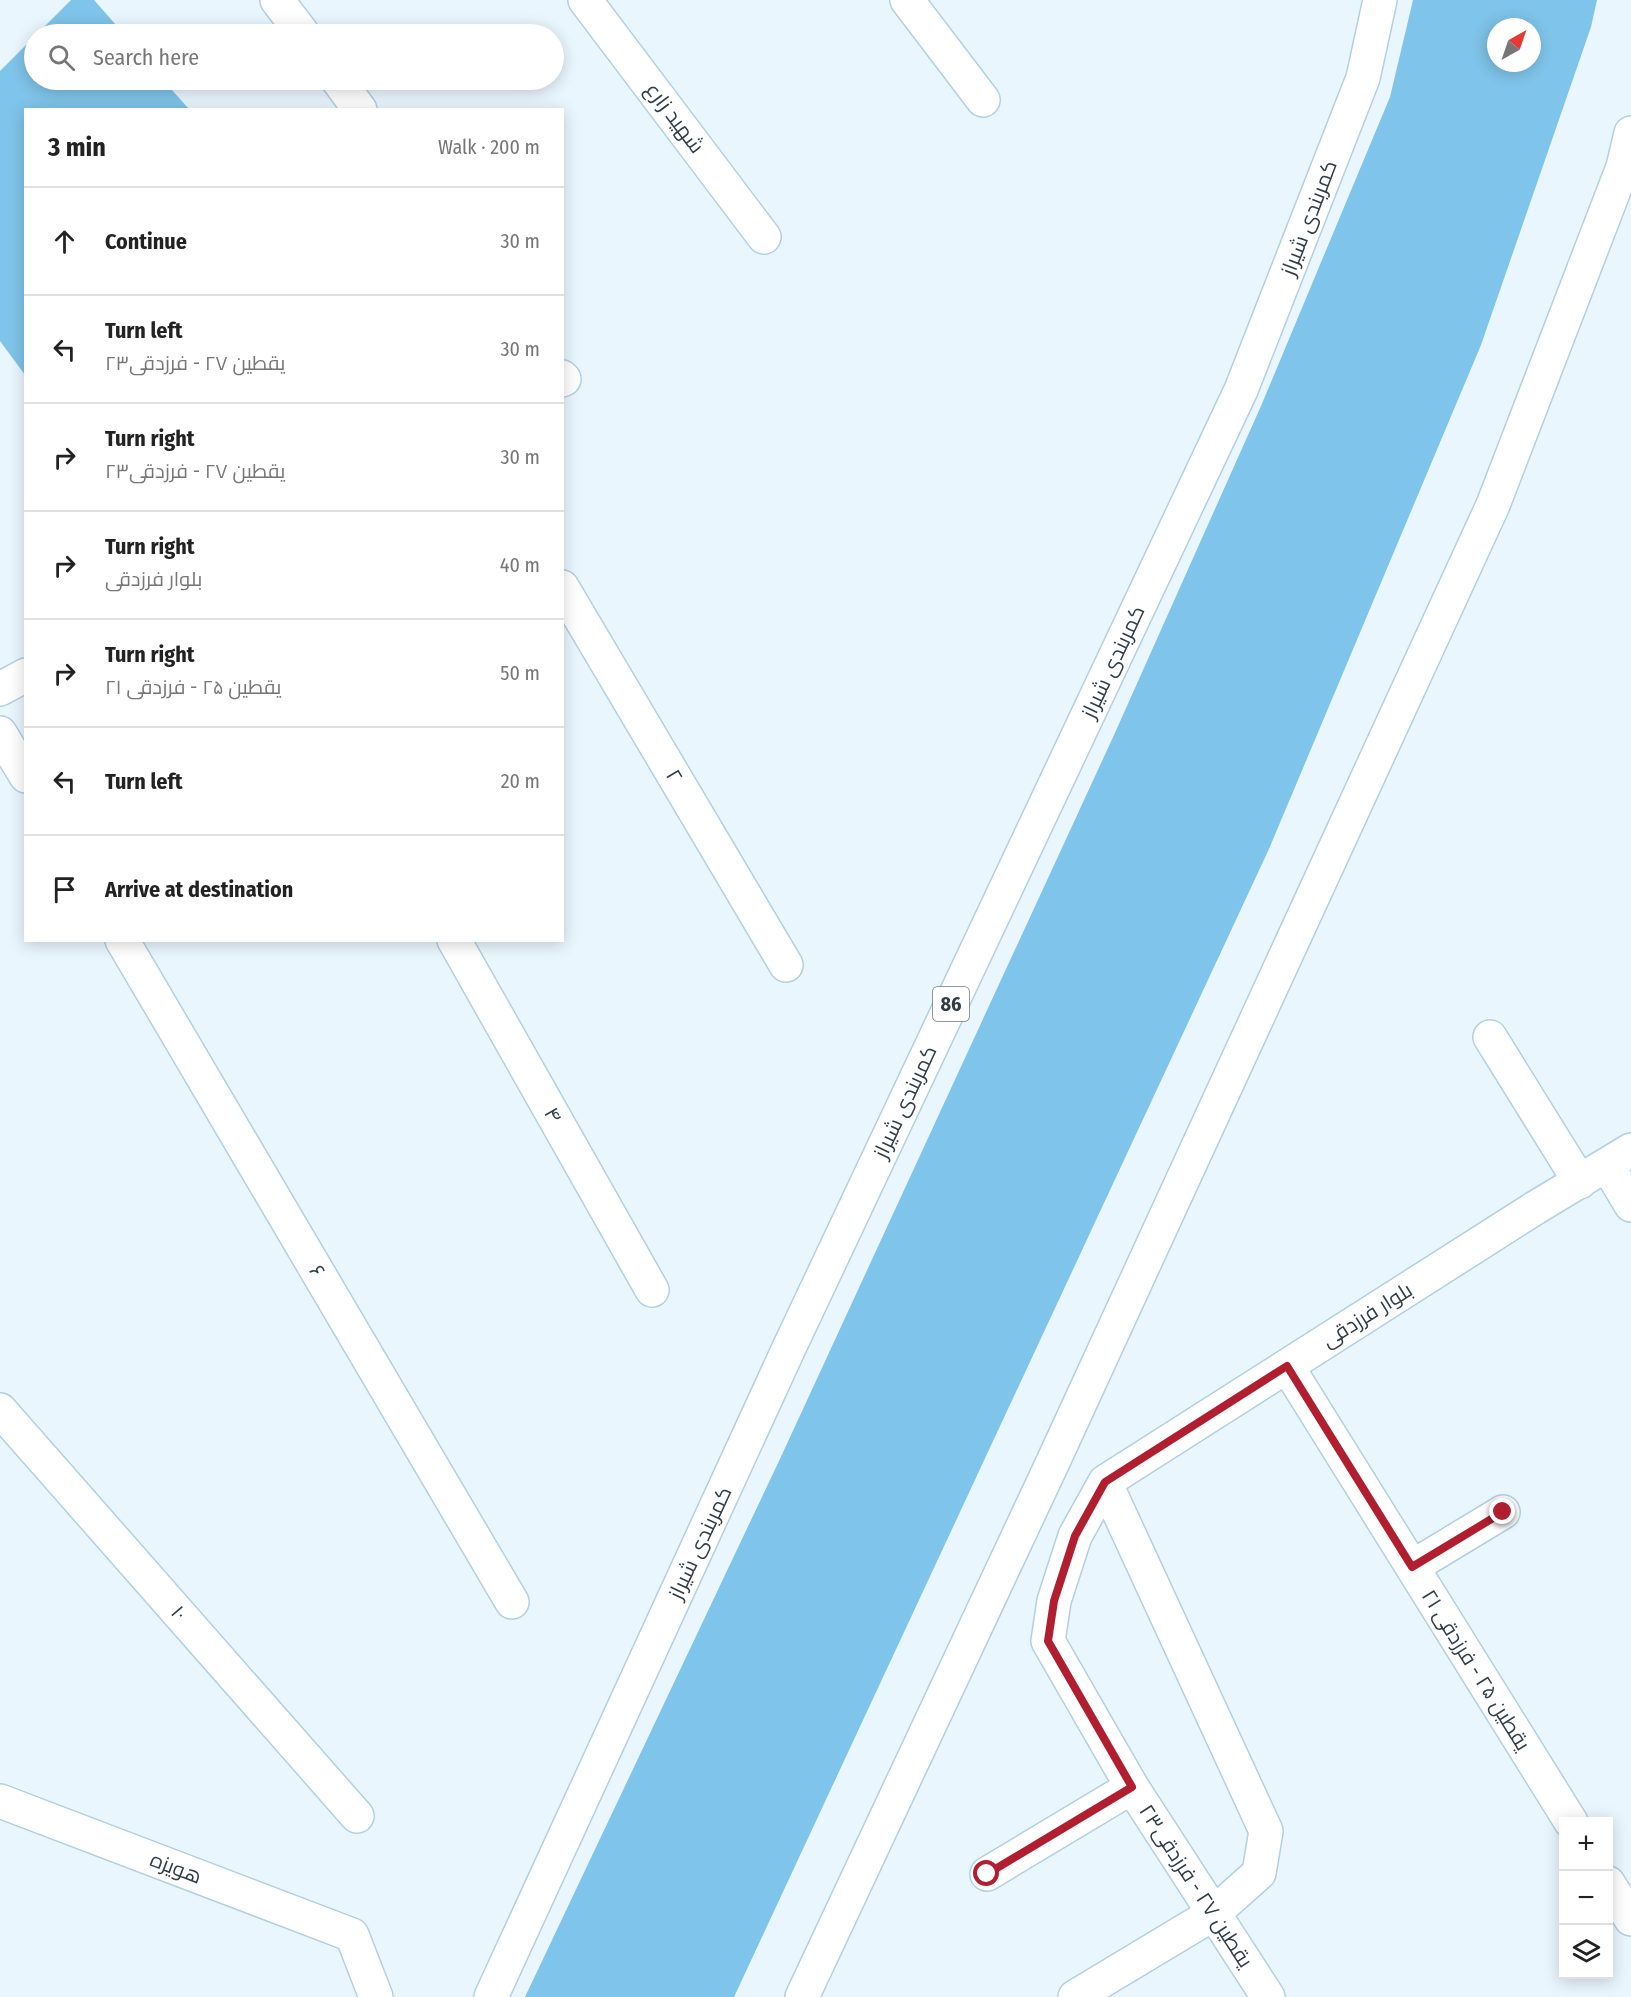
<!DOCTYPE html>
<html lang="en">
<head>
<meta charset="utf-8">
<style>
	:root { --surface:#fff; --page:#f6f6f6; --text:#222; --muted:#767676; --line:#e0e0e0 }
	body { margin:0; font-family:"Fira Sans Condensed",Cairo,sans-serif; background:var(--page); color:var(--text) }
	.controls { position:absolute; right:18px; bottom:18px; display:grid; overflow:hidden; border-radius:0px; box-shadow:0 3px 15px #0003 }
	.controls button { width:54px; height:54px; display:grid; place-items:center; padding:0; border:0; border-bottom:2px solid var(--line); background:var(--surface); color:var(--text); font:30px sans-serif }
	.compass { position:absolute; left:1487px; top:18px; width:54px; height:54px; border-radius:50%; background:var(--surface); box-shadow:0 3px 15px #0003; rotate:40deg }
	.stop { position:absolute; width:18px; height:18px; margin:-14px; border:4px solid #b11e2f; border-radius:50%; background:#fff }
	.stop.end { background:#b11e2f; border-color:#fff; box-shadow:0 2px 6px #0008 }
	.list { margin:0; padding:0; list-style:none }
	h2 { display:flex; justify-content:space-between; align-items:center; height:78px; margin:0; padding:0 24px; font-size:26px }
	h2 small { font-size:20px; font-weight:400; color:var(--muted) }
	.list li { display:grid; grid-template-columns:39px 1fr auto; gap:18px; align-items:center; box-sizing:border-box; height:108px; padding:0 24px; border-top:2px solid var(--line) }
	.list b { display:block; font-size:22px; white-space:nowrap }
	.list p { margin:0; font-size:20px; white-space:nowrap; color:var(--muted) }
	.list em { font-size:20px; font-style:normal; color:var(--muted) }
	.icon { flex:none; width:33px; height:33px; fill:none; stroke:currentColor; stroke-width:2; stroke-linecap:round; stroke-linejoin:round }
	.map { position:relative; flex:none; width:1631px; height:1997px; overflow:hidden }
	.search { position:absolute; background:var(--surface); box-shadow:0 3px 15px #0003; left:24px; top:24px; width:540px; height:66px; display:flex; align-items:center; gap:15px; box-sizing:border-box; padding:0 21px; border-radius:33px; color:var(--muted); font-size:22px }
	.panel { position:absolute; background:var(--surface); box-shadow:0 3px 15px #0003; left:24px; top:108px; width:540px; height:834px; border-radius:0px }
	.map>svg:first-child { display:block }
	.forest { fill:#7fc4ea; fill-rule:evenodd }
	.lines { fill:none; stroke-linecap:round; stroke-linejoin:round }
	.minor-casing { stroke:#b2d0e2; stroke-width:36 }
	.highway-casing { stroke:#b2d0e2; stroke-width:36 }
	.minor { stroke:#fff; stroke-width:33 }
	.highway { stroke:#fff; stroke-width:33 }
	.route { stroke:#b11e2f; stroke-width:8 }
	.labels { text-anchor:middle; stroke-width:4.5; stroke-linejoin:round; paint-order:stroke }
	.shield { fill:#fff; stroke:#6f777c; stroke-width:1.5 }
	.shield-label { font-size:20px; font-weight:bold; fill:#313d44 }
	.street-label { font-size:21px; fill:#313d44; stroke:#fff }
</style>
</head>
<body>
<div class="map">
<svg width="1631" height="1997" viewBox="0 0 1631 1997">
	<rect width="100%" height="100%" fill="#eaf6fe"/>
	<path class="forest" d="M 71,0 L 94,0 L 124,34 L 37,34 Z
		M 1413,0 L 1597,0 L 1591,27 L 1481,345 L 1269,849 L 734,1997 L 525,1997 L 779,1461 L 1114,735 L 1261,406 L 1390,97 ZM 1496,27 L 1532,27 L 1532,63 L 1496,63 Z
		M 34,37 L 34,80 L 163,80 L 189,109 L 26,110 L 25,375 L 0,341 L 0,71 Z"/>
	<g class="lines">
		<g class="minor-casing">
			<path id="minor" d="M 277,0 L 303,34
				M 585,0 L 764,237
				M 907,0 L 983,100
				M 338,80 L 360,110
				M 562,377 L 564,379 L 562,380
				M 562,587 L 786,965
				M 0,689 L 26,675
				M 0,733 L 26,776
				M 122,940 L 512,1602
				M 454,940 L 652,1290
				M 1490,1037 L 1580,1182
				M 1607,1165 L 1631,1205
				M 1287,1366 L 1571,1822
				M 0,1410 L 357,1816
				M 1412,1567 L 1503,1512
				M 0,1801 L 352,1935 L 376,1997
				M 987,1874 L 1132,1787
				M 1608,1883 L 1631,1919
				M 1075,1997 L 1213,1914 L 1259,1873 L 1266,1831 L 1105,1482
				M 1268,1997 L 1132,1787 L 1048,1641 L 1054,1601 L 1075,1536 L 1105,1482 L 1535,1208 L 1631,1150"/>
		</g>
		<g class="highway-casing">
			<path id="highway" d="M 491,1997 L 789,1348 L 1241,390 L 1363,78 L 1380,0
				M 802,1997 L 1052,1464 L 1493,505 L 1623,167 L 1631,133"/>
		</g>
		<use href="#minor" class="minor"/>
		<use href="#highway" class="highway"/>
	</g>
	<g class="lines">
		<path class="route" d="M 987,1874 L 1132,1787 L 1048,1641 L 1054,1601 L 1075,1536 L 1105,1482 L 1287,1366 L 1412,1567 L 1503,1512"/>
	</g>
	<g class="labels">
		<rect class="shield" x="933" y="987" width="36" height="34" rx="4.5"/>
		<g class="shield-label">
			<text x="951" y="1011">86</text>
		</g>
		<g class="street-label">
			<text transform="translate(675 118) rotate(53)" y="7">شهید زارع</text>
			<text transform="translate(1309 218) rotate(-69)" y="7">کمربندی شیراز</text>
			<text transform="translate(1113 662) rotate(-65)" y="7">کمربندی شیراز</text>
			<text transform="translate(674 776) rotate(59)" y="7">۲</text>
			<text transform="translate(905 1102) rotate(-65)" y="7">کمربندی شیراز</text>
			<text transform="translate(553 1115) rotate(60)" y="7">۴</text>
			<text transform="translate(317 1271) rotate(60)" y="7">۶</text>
			<text transform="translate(1367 1315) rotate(-32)" y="7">بلوار فرزدقی</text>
			<text transform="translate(700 1543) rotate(-65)" y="7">کمربندی شیراز</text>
			<text transform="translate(179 1613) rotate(49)" y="7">۱۰</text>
			<text transform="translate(1476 1670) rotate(58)" y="7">یقطین ۲۵ - فرزدقی ۲۱</text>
			<text transform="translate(176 1868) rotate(21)" y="7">هویزه</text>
			<text transform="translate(1196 1886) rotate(57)" y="7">یقطین ۲۷ - فرزدقی۲۳</text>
		</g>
	</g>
</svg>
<div class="controls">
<button>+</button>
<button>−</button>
<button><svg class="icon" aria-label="layers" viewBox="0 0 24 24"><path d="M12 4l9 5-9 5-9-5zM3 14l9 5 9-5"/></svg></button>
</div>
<svg class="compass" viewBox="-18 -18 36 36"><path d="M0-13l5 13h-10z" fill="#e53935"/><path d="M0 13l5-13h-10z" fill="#767676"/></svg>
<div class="stop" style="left:987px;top:1874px"></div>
<div class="stop end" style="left:1503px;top:1512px"></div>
<div class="search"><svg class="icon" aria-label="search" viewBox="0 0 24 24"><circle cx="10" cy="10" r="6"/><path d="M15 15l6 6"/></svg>Search here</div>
<section class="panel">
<h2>3 min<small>Walk · 200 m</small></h2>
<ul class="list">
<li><svg class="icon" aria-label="ahead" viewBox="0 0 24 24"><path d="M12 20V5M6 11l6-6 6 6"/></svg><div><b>Continue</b></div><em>30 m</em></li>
<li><svg class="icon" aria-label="left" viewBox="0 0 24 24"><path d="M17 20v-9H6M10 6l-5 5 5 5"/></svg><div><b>Turn left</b><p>یقطین ۲۷ - فرزدقی۲۳</p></div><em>30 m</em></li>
<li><svg class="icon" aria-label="right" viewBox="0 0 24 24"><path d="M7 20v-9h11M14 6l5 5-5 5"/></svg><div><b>Turn right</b><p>یقطین ۲۷ - فرزدقی۲۳</p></div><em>30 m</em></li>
<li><svg class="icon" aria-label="right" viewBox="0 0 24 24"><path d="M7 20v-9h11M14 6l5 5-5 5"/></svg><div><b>Turn right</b><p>بلوار فرزدقی</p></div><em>40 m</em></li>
<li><svg class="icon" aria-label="right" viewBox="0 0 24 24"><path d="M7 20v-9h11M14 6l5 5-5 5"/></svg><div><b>Turn right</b><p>یقطین ۲۵ - فرزدقی ۲۱</p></div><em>50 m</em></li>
<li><svg class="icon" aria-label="left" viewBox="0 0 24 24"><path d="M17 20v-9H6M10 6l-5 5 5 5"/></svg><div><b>Turn left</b></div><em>20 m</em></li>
<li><svg class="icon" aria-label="arrive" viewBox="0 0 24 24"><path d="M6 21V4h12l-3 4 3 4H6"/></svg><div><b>Arrive at destination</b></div></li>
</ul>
</section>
</div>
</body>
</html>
